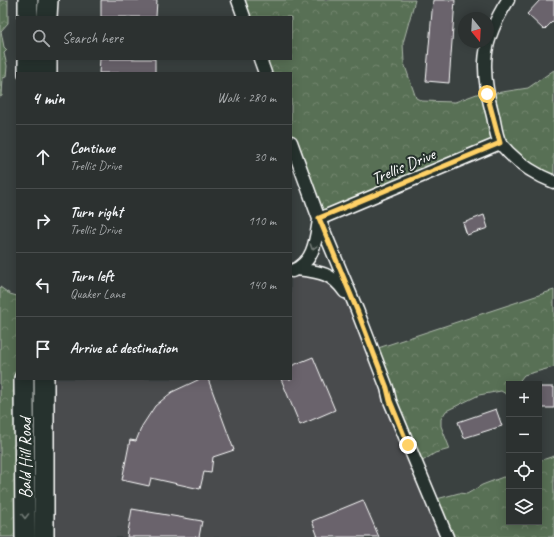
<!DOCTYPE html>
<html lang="en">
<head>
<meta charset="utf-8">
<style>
	:root { --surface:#2c3130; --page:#343938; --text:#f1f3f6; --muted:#a6a9ab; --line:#484c4c }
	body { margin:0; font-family:Caveat,sans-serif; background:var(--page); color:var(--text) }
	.controls { position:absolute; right:12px; bottom:12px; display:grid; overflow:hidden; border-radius:0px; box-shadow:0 2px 10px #0003 }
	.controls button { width:36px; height:36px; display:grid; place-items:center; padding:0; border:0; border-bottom:1px solid var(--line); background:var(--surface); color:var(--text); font:20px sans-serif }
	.compass { position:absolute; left:458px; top:12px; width:36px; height:36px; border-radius:50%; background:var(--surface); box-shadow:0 2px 10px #0003; rotate:162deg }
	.stop { position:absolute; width:12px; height:12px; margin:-9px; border:3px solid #ffd166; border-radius:50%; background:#fff }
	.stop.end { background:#ffd166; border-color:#fff; box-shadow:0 1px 4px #0008 }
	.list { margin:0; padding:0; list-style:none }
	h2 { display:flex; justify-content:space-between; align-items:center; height:52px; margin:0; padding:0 16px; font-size:17px }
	h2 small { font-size:13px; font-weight:400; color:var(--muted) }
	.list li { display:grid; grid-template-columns:26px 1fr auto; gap:12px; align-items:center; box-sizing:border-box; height:64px; padding:0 16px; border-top:1px solid var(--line) }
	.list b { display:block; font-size:15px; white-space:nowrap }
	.list p { margin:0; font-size:13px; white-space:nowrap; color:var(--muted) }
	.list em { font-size:13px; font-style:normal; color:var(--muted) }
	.icon { flex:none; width:22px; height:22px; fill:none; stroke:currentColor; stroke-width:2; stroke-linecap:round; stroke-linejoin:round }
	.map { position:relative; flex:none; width:554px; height:537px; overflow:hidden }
	.search { position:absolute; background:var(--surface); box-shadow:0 2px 10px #0003; left:16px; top:16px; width:276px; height:44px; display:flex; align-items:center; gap:10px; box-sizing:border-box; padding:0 14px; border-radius:0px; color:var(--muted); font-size:15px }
	.panel { position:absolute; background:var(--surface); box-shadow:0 2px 10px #0003; left:16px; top:72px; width:276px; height:308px; border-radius:0px }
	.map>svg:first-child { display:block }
	.built { fill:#484b4d }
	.forest { fill:url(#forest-crowns); stroke:#acb8aa }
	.building { fill:#6a636c; stroke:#fff }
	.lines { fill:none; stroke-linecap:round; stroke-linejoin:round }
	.street-casing { stroke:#fff; stroke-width:15 }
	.primary-casing { stroke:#fff; stroke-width:22 }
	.street { stroke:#26332d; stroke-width:12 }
	.primary { stroke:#26332d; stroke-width:19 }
	.oneway { stroke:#727a76 }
	.route { stroke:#ffd166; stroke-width:5 }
	.labels { text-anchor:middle; stroke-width:4; stroke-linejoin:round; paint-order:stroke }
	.street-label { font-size:17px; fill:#fff; stroke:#26332d }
</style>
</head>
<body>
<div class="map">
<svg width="554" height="537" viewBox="0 0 554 537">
	<defs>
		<pattern id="forest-crowns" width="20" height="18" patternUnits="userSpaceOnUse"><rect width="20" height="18" fill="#597054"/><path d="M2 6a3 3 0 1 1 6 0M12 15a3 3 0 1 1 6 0" fill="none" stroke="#72856e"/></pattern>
	</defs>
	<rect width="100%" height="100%" fill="#3a4140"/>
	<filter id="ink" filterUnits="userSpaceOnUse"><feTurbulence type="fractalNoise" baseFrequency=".025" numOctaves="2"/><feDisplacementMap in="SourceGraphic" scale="8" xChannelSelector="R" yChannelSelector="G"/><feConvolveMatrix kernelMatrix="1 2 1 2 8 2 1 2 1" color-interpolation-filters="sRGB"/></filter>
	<g filter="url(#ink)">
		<path class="built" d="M 291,273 L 323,274 L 349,298 L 447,537 L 24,537 L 26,379 L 291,379 Z"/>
		<path class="forest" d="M 0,0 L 8,0 L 8,23 L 1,31 L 4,47 L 7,50 L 4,53 L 7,66 L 6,77 L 3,78 L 2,96 L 0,97 Z
			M 237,0 L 415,0 L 403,43 L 404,63 L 416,98 L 422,101 L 455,102 L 485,91 L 489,94 L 528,88 L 554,70 L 554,183 L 502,147 L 320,219 L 291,144 L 291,73 L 264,73 L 259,59 L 291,59 L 291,17 L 243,17 Z
			M 0,287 L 10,294 L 17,296 L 17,379 L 24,537 L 0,537 Z
			M 554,290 L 554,367 L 524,375 L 517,384 L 509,384 L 509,394 L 506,394 L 501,391 L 479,395 L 446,411 L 441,419 L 441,426 L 450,449 L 435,453 L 418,464 L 372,350 Z
			M 554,456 L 554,537 L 447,537 L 433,500 L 459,493 L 467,494 L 482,485 L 503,477 L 509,478 L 509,522 L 539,522 L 539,461 Z"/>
		<path class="building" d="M 101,0 L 157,0 L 156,17 L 101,17 Z
			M 433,0 L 455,0 L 449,83 L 426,81 Z
			M 540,0 L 554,0 L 554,20 L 544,30 L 527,14 Z
			M 100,59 L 155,59 L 155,73 L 99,73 Z
			M 484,215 L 488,228 L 467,235 L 463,223 Z
			M 313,357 L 335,410 L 300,425 L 281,379 L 291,379 L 291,366 Z
			M 200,379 L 208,379 L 234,450 L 213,457 L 211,473 L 204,472 L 200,489 L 151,478 L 149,486 L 122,480 L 130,440 L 136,441 L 142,426 L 155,406 L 172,392 Z
			M 539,387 L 554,387 L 554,408 L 539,408 Z
			M 496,409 L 502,426 L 464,438 L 458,422 Z
			M 363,500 L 379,537 L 318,537 L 312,521 Z
			M 132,509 L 202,521 L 199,537 L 127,537 Z"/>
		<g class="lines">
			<g class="street-casing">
				<path id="street" d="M 238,0 L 244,17
					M 508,0 C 481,42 480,69 493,116 C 495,125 496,136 500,143 C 502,146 506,149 508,152 C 522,166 536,175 554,182
					M 260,59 L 265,73
					M 291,142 L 319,219 L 357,310 L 387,388 L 390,401 L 447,537
					M 319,219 L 500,143
					M 296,269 C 319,272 331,272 345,292
					M 292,271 C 314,263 316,239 319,220"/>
			</g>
			<g class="primary-casing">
				<path id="primary" d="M 28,0 L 28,17
					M 47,17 L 48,0
					M 28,73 L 28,59
					M 47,73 L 47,59
					M 24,379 L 25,537
					M 44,537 L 44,379"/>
			</g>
			<use href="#street" class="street"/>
			<use href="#primary" class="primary"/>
		</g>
		<defs><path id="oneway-chevron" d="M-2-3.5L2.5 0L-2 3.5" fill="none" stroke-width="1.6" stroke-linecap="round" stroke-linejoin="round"/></defs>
		<g class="oneway">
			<use href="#oneway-chevron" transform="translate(313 247) rotate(108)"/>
			<use href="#oneway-chevron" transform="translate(25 516) rotate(90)"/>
		</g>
	</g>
	<g class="lines" filter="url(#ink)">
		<path class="route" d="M 408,445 L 390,401 L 387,388 L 357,310 L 319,218 L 500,143 L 487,94"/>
	</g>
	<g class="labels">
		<g class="street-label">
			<text transform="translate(403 166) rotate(-23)" y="6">Trellis Drive</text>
			<text transform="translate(25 458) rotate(-90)" y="6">Bald Hill Road</text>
		</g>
	</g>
</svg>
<div class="controls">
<button>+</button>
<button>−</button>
<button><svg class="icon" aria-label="locate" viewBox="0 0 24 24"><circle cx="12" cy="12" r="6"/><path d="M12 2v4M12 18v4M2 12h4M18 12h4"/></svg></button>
<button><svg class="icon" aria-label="layers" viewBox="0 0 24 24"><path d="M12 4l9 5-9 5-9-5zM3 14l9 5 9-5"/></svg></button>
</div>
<svg class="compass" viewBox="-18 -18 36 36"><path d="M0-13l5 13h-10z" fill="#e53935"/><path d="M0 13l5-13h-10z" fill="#a6a9ab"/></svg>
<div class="stop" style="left:487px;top:94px"></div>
<div class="stop end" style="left:408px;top:445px"></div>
<div class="search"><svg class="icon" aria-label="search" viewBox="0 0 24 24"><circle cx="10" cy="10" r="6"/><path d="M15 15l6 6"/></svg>Search here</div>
<section class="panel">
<h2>4 min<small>Walk · 280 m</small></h2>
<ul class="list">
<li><svg class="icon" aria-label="ahead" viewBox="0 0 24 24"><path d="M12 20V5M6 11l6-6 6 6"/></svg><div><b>Continue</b><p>Trellis Drive</p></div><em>30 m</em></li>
<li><svg class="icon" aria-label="right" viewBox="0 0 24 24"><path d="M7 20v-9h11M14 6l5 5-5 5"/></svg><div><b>Turn right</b><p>Trellis Drive</p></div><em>110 m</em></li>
<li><svg class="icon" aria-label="left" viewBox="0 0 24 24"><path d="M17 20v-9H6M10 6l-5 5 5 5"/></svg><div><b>Turn left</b><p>Quaker Lane</p></div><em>140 m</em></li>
<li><svg class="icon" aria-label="arrive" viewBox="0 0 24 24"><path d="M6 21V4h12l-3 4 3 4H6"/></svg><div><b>Arrive at destination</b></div></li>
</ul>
</section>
</div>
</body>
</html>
